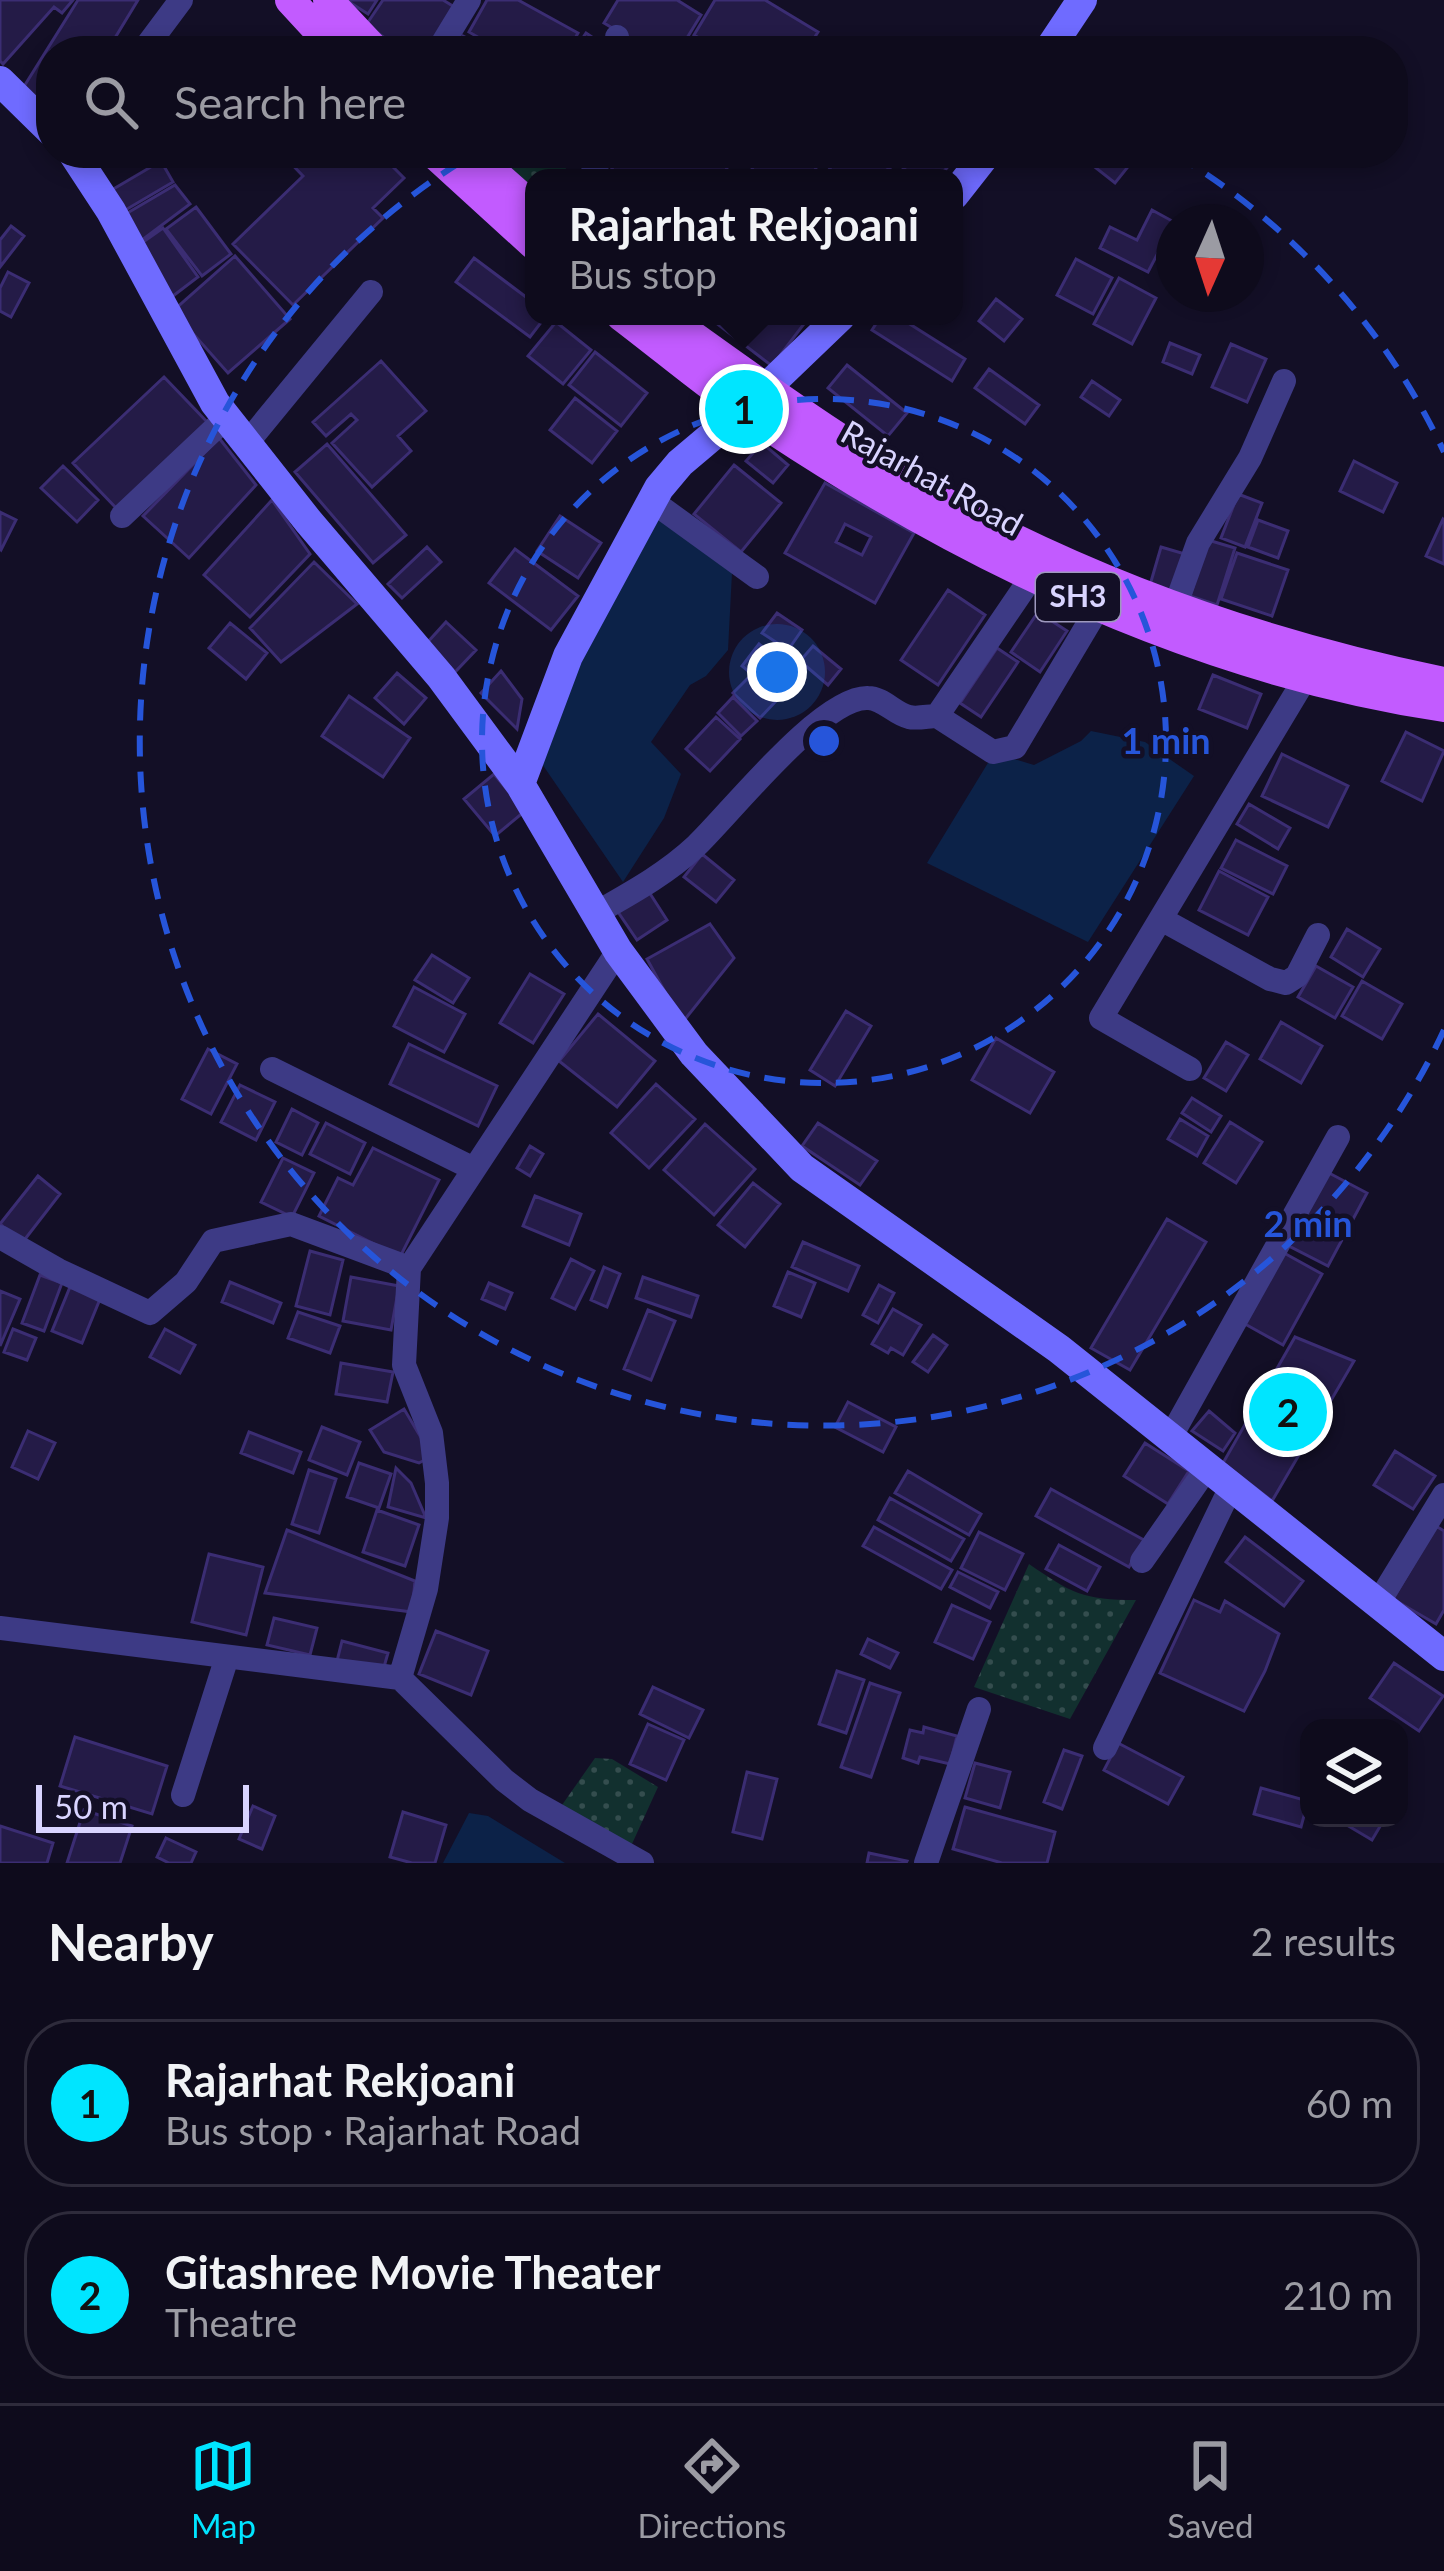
<!DOCTYPE html>
<html lang="en">
<head>
<meta charset="utf-8">
<style>
	:root { --surface:#0e0b1c; --page:#171425; --text:#f1f3f6; --muted:#9b9ba3; --line:#2e2b3b; --accent:#00e5ff }
	body { margin:0; font-family:Lato,sans-serif; background:var(--page); color:var(--text) }
	.controls { position:absolute; right:36px; bottom:36px; display:grid; overflow:hidden; border-radius:24px; box-shadow:0 6px 18px #0003 }
	.controls button { width:108px; height:108px; display:grid; place-items:center; padding:0; border:0; border-bottom:3px solid var(--line); background:var(--surface); color:var(--text); font:60px sans-serif }
	.compass { position:absolute; left:1156px; top:204px; width:108px; height:108px; border-radius:50%; background:var(--surface); box-shadow:0 6px 18px #0003; rotate:183deg }
	.scale { position:absolute; left:36px; bottom:30px; width:213px; box-sizing:border-box; padding-left:12px; border:6px solid #d9d4ff; border-top:0; font-size:33px; line-height:42px; white-space:nowrap; color:#d9d4ff; -webkit-text-stroke:9px #130f26; paint-order:stroke }
	.you { position:absolute; left:777px; top:672px; width:42px; height:42px; margin:-30px; border:9px solid #fff; border-radius:50%; background:#1a73e8; box-shadow:0 0 0 18px #1a73e833 }
	.badge { display:grid; place-items:center; width:78px; height:78px; border-radius:50%; background:var(--accent); color:#111; font-size:39px; font-weight:700 }
	.pin { position:absolute; translate:-50% -50%; border:6px solid #fff; box-shadow:0 3px 12px #0006 }
	.popup { position:absolute; left:525px; top:169px; width:438px; height:156px; box-sizing:border-box; display:grid; place-content:center; border-radius:24px; background:var(--surface); filter:drop-shadow(0 3px 9px #0005); font-size:39px; white-space:nowrap; color:var(--muted) }
	.popup b { font-size:45px; color:var(--text) }
	.popup::after { content:''; position:absolute; left:50%; top:100%; margin-left:-24px; border:24px solid transparent; border-top-color:var(--surface) }
	.list { margin:0; padding:0; list-style:none }
	h2 { display:flex; justify-content:space-between; align-items:center; height:156px; margin:0; padding:0 48px; font-size:51px }
	h2 small { font-size:39px; font-weight:400; color:var(--muted) }
	.list li { display:grid; grid-template-columns:78px 1fr auto; gap:36px; align-items:center; box-sizing:border-box; height:168px; margin:0 24px 24px; padding:0 24px; border:3px solid var(--line); border-radius:48px }
	.list b { display:block; font-size:45px; white-space:nowrap }
	.list p { margin:0; font-size:39px; white-space:nowrap; color:var(--muted) }
	.list em { font-size:39px; font-style:normal; color:var(--muted) }
	.icon { flex:none; width:66px; height:66px; fill:none; stroke:currentColor; stroke-width:2; stroke-linecap:round; stroke-linejoin:round }
	.map { position:relative; flex:none; width:1444px; height:1863px; overflow:hidden }
	.search { position:absolute; background:var(--surface); box-shadow:0 6px 18px #0003; left:36px; right:36px; top:36px; height:132px; display:flex; align-items:center; gap:30px; box-sizing:border-box; padding:0 42px; border-radius:48px; color:var(--muted); font-size:45px }
	.sheet { height:540px; background:var(--surface) }
	nav { display:flex; justify-content:space-around; align-items:center; box-sizing:border-box; height:168px; border-top:3px solid var(--line); background:var(--surface); font-size:33px; color:var(--muted) }
	nav a { display:grid; justify-items:center; gap:6px }
	nav .on { color:var(--accent) }
	.map>svg:first-child { display:block }
	.grass { fill:url(#grass-dots) }
	.water { fill:#0c2248 }
	.building { fill:#241b47; stroke:#3b2d73; stroke-width:3; fill-rule:evenodd }
	.lines { fill:none; stroke-linecap:round; stroke-linejoin:round }
	.street { stroke:#3d3a85; stroke-width:24 }
	.secondary { stroke:#6f6bff; stroke-width:30 }
	.primary { stroke:#c25bff; stroke-width:30 }
	.ring { fill:none; stroke:#2655da; stroke-width:6; stroke-dasharray:21 15 }
	.labels { text-anchor:middle; stroke-width:9; stroke-linejoin:round; paint-order:stroke }
	.shield { fill:#130f26; stroke:#9e99be; stroke-width:3 }
	.shield-label { font-size:30px; font-weight:bold; fill:#d9d4ff }
	.street-label { font-size:33px; fill:#d9d4ff; stroke:#130f26 }
	.centre { fill:#2655da; stroke:#130f26; stroke-width:6 }
	.ring-label { font-size:36px; text-anchor:middle; font-weight:bold; fill:#2655da; stroke:#130f26; stroke-width:9; stroke-linejoin:round; paint-order:stroke }
</style>
</head>
<body>
<div class="map">
<svg width="1444" height="1863" viewBox="0 0 1444 1863">
	<defs>
		<pattern id="grass-dots" width="8" height="8" patternUnits="userSpaceOnUse" patternTransform="scale(3)"><rect width="8" height="8" fill="#12302f"/><path d="M2 2h.1M6 6h.1" fill="none" stroke="#344d4e" stroke-width="1.8" stroke-linecap="round"/></pattern>
	</defs>
	<rect width="100%" height="100%" fill="#130f26"/>
	<path class="grass" d="M 493,153 L 572,153 L 562,178 L 534,178 L 534,189 Z
		M 1029,1564 C 1071,1593 1083,1600 1136,1600 L 1070,1719 L 974,1687 Z
		M 595,1758 L 612,1759 L 658,1787 L 626,1857 L 555,1815 Z"/>
	<path class="water" d="M 656,516 L 732,573 L 728,650 L 706,676 L 690,685 L 651,742 L 681,774 L 664,818 L 623,882 L 540,761 L 547,728 Z
		M 1091,731 L 1145,742 L 1194,776 L 1088,942 L 927,863 L 994,753 L 1034,765 L 1081,741 Z
		M 469,1813 L 488,1816 L 565,1863 L 443,1863 Z"/>
	<path class="building" d="M 0,0 L 73,0 L 62,13 L 54,7 L 3,64 L 0,61 Z
		M 78,0 L 138,0 L 107,51 L 51,51 L 51,118 L 18,96 Z
		M 346,0 L 377,0 L 368,14 Z
		M 383,0 L 443,0 L 456,8 L 426,51 L 404,51 L 366,25 Z
		M 487,0 L 518,0 L 578,33 L 568,51 L 502,51 L 469,32 Z
		M 618,0 L 677,0 L 701,15 L 679,51 L 651,51 L 604,23 Z
		M 715,0 L 765,0 L 818,32 L 806,51 L 721,51 L 694,35 Z
		M 586,33 L 601,43 L 602,51 L 574,51 Z
		M 463,36 L 492,51 L 453,51 Z
		M 281,153 L 379,153 L 404,178 L 373,208 L 383,218 L 293,305 L 233,244 L 303,176 Z
		M 622,153 L 679,153 L 699,165 L 707,153 L 736,153 L 721,178 L 606,178 Z
		M 761,153 L 825,153 L 810,178 L 747,178 Z
		M 841,153 L 866,153 L 903,178 L 823,178 Z
		M 891,153 L 960,153 L 938,178 L 915,178 L 888,155 Z
		M 1077,153 L 1139,153 L 1115,183 Z
		M 161,161 L 173,182 L 122,212 L 110,191 Z
		M 175,185 L 190,204 L 138,243 L 124,215 Z
		M 196,207 L 231,254 L 202,276 L 166,229 Z
		M 1152,210 L 1174,222 L 1148,272 L 1100,248 L 1110,227 L 1137,240 Z
		M 11,226 L 24,236 L 0,267 L 0,240 Z
		M 163,228 L 198,277 L 169,299 L 136,247 Z
		M 235,256 L 290,319 L 228,373 L 173,311 Z
		M 474,258 L 534,303 L 534,316 L 546,316 L 530,337 L 456,282 Z
		M 1076,259 L 1112,278 L 1093,314 L 1057,295 Z
		M 8,272 L 29,283 L 11,317 L 0,311 L 0,288 Z
		M 1119,278 L 1156,298 L 1132,344 L 1094,324 Z
		M 996,299 L 1022,319 L 1004,341 L 979,321 Z
		M 707,316 L 810,316 L 772,366 Z
		M 881,316 L 897,316 L 965,359 L 952,381 L 872,330 Z
		M 556,322 L 591,350 L 563,384 L 528,356 Z
		M 1170,343 L 1200,355 L 1192,374 L 1163,362 Z
		M 1231,344 L 1266,359 L 1247,402 L 1212,387 Z
		M 595,352 L 647,393 L 621,426 L 569,385 Z
		M 381,361 L 426,411 L 398,436 L 411,451 L 372,487 L 332,443 L 357,420 L 351,414 L 326,436 L 313,422 Z
		M 847,365 L 907,413 L 888,436 L 828,388 Z
		M 989,369 L 1039,405 L 1025,424 L 975,388 Z
		M 164,377 L 210,425 L 119,511 L 73,463 Z
		M 1092,381 L 1120,400 L 1109,416 L 1081,397 Z
		M 575,398 L 617,431 L 592,463 L 550,430 Z
		M 219,438 L 256,485 L 189,558 L 143,516 Z
		M 762,443 L 788,465 L 773,483 L 746,461 Z
		M 327,444 L 406,535 L 373,563 L 295,472 Z
		M 1354,461 L 1397,483 L 1383,512 L 1340,491 Z
		M 734,465 L 781,503 L 741,552 L 694,514 Z
		M 63,466 L 98,500 L 77,522 L 41,488 Z
		M 825,483 L 914,533 L 875,603 L 785,553 ZM 845,524 L 871,537 L 862,555 L 836,542 Z
		M 1238,494 L 1262,503 L 1245,547 L 1221,538 Z
		M 272,500 L 310,554 L 250,617 L 204,575 Z
		M 0,512 L 16,520 L 1,550 L 0,549 Z
		M 560,516 L 601,543 L 578,578 L 537,551 Z
		M 1443,519 L 1444,520 L 1444,564 L 1426,556 Z
		M 1258,520 L 1288,531 L 1278,558 L 1248,547 Z
		M 1208,540 L 1235,548 L 1217,605 L 1190,596 Z
		M 427,547 L 441,562 L 402,598 L 388,584 Z
		M 1161,547 L 1185,554 L 1174,592 L 1150,585 Z
		M 515,549 L 578,596 L 551,630 L 489,583 Z
		M 1237,553 L 1288,570 L 1272,616 L 1221,599 Z
		M 314,562 L 357,604 L 281,662 L 250,628 Z
		M 948,590 L 985,615 L 938,685 L 901,660 Z
		M 1038,612 L 1067,631 L 1040,672 L 1011,652 Z
		M 777,613 L 802,630 L 788,650 L 762,633 Z
		M 446,622 L 476,650 L 455,672 L 426,644 Z
		M 230,623 L 267,653 L 246,679 L 209,648 Z
		M 759,644 L 786,666 L 769,688 L 742,666 Z
		M 813,646 L 841,669 L 828,685 L 800,661 Z
		M 997,648 L 1018,662 L 981,717 L 960,703 Z
		M 501,671 L 522,699 L 517,729 L 481,693 Z
		M 397,673 L 426,698 L 404,724 L 375,698 Z
		M 1213,675 L 1261,694 L 1247,728 L 1199,709 Z
		M 749,677 L 775,702 L 760,718 L 733,693 Z
		M 349,696 L 410,738 L 383,777 L 322,736 Z
		M 733,697 L 757,721 L 741,736 L 718,713 Z
		M 716,717 L 740,739 L 710,771 L 686,749 Z
		M 1406,732 L 1444,751 L 1422,801 L 1382,781 Z
		M 1282,754 L 1348,786 L 1328,827 L 1262,796 Z
		M 494,774 L 525,811 L 495,836 L 464,799 Z
		M 1249,804 L 1290,828 L 1278,849 L 1237,824 Z
		M 1236,840 L 1287,866 L 1273,894 L 1221,868 Z
		M 702,854 L 734,880 L 716,902 L 684,877 Z
		M 1219,871 L 1268,897 L 1248,935 L 1199,910 Z
		M 649,892 L 667,920 L 637,940 L 618,912 Z
		M 710,924 L 734,958 L 682,1023 L 647,959 Z
		M 1347,929 L 1380,949 L 1363,977 L 1331,957 Z
		M 432,955 L 469,978 L 453,1003 L 415,980 Z
		M 1316,966 L 1353,987 L 1335,1018 L 1298,997 Z
		M 530,974 L 564,994 L 533,1043 L 500,1023 Z
		M 1362,981 L 1402,1004 L 1382,1039 L 1342,1016 Z
		M 414,987 L 465,1014 L 444,1052 L 394,1026 Z
		M 846,1011 L 871,1026 L 835,1086 L 810,1070 Z
		M 598,1014 L 655,1061 L 617,1107 L 559,1061 Z
		M 1281,1022 L 1322,1046 L 1301,1083 L 1260,1059 Z
		M 996,1038 L 1054,1072 L 1030,1113 L 972,1080 Z
		M 1226,1042 L 1248,1055 L 1226,1091 L 1204,1078 Z
		M 409,1044 L 497,1086 L 478,1126 L 390,1084 Z
		M 208,1049 L 237,1064 L 211,1114 L 182,1099 Z
		M 656,1084 L 695,1119 L 649,1168 L 611,1133 Z
		M 240,1085 L 275,1102 L 256,1140 L 221,1122 Z
		M 1192,1098 L 1221,1116 L 1211,1132 L 1182,1113 Z
		M 292,1109 L 318,1123 L 302,1155 L 276,1142 Z
		M 1180,1119 L 1208,1136 L 1197,1156 L 1168,1139 Z
		M 1230,1122 L 1262,1142 L 1236,1183 L 1204,1163 Z
		M 326,1123 L 365,1143 L 350,1174 L 310,1154 Z
		M 818,1123 L 877,1161 L 860,1185 L 802,1146 Z
		M 705,1124 L 755,1169 L 714,1215 L 664,1170 Z
		M 530,1146 L 543,1154 L 530,1176 L 517,1168 Z
		M 373,1148 L 439,1180 L 400,1257 L 319,1216 L 338,1178 L 353,1185 Z
		M 283,1158 L 314,1173 L 292,1217 L 261,1202 Z
		M 1329,1173 L 1367,1193 L 1328,1266 L 1289,1246 Z
		M 38,1176 L 60,1194 L 22,1243 L 0,1224 Z
		M 753,1183 L 780,1204 L 745,1247 L 718,1225 Z
		M 535,1196 L 581,1214 L 569,1245 L 523,1226 Z
		M 1167,1219 L 1206,1242 L 1130,1370 L 1091,1348 Z
		M 803,1242 L 859,1266 L 848,1291 L 792,1267 Z
		M 310,1251 L 343,1260 L 330,1315 L 296,1306 Z
		M 1284,1253 L 1322,1274 L 1283,1345 L 1245,1324 Z
		M 571,1259 L 594,1271 L 575,1309 L 552,1298 Z
		M 604,1267 L 620,1274 L 607,1307 L 591,1300 Z
		M 788,1272 L 815,1283 L 801,1317 L 774,1306 Z
		M 40,1275 L 62,1283 L 44,1331 L 22,1323 Z
		M 351,1277 L 399,1286 L 391,1330 L 343,1321 Z
		M 643,1277 L 698,1296 L 691,1317 L 636,1298 Z
		M 230,1282 L 281,1303 L 273,1323 L 222,1302 Z
		M 489,1283 L 512,1293 L 505,1309 L 482,1299 Z
		M 879,1285 L 894,1293 L 878,1323 L 863,1315 Z
		M 70,1287 L 100,1299 L 82,1343 L 52,1331 Z
		M 0,1291 L 20,1299 L 0,1346 Z
		M 893,1309 L 921,1325 L 903,1355 L 891,1348 L 888,1353 L 872,1344 Z
		M 648,1310 L 675,1321 L 651,1380 L 624,1369 Z
		M 298,1312 L 340,1326 L 330,1353 L 288,1338 Z
		M 13,1329 L 36,1338 L 27,1360 L 4,1352 Z
		M 165,1329 L 195,1345 L 180,1373 L 150,1357 Z
		M 933,1335 L 947,1345 L 928,1372 L 913,1362 Z
		M 1295,1337 L 1354,1361 L 1272,1501 L 1223,1463 Z
		M 341,1363 L 393,1372 L 387,1402 L 336,1394 Z
		M 848,1402 L 896,1427 L 883,1452 L 835,1427 Z
		M 404,1409 L 432,1456 L 419,1463 L 384,1452 L 370,1430 Z
		M 1209,1411 L 1235,1433 L 1223,1451 L 1192,1431 Z
		M 322,1427 L 360,1442 L 347,1475 L 309,1460 Z
		M 28,1431 L 55,1443 L 38,1479 L 12,1467 Z
		M 249,1432 L 301,1452 L 293,1473 L 241,1453 Z
		M 1145,1443 L 1189,1471 L 1168,1504 L 1124,1476 Z
		M 1395,1451 L 1435,1476 L 1413,1509 L 1374,1485 Z
		M 359,1463 L 391,1474 L 379,1508 L 347,1497 Z
		M 396,1468 L 411,1483 L 426,1518 L 388,1507 Z
		M 309,1470 L 336,1479 L 319,1533 L 292,1524 Z
		M 908,1471 L 981,1514 L 969,1535 L 895,1493 Z
		M 1051,1489 L 1144,1540 L 1129,1567 L 1036,1516 Z
		M 890,1498 L 964,1539 L 951,1561 L 878,1520 Z
		M 377,1510 L 419,1525 L 405,1566 L 363,1552 Z
		M 1436,1526 L 1444,1531 L 1444,1610 L 1436,1624 L 1393,1599 Z
		M 874,1527 L 952,1570 L 941,1589 L 863,1546 Z
		M 287,1530 L 415,1581 L 412,1612 L 265,1593 Z
		M 979,1532 L 1023,1554 L 1005,1590 L 961,1568 Z
		M 1245,1537 L 1303,1581 L 1284,1606 L 1226,1562 Z
		M 1059,1545 L 1100,1567 L 1087,1591 L 1046,1569 Z
		M 209,1554 L 263,1567 L 246,1635 L 192,1622 Z
		M 958,1572 L 998,1592 L 990,1608 L 950,1587 Z
		M 1194,1600 L 1220,1612 L 1225,1601 L 1279,1634 L 1265,1671 L 1244,1711 L 1160,1673 Z
		M 952,1605 L 990,1622 L 973,1659 L 935,1642 Z
		M 274,1618 L 317,1628 L 310,1655 L 267,1645 Z
		M 436,1631 L 488,1651 L 471,1695 L 419,1674 Z
		M 868,1639 L 898,1653 L 890,1668 L 861,1654 Z
		M 342,1641 L 388,1653 L 380,1681 L 335,1669 Z
		M 1394,1663 L 1443,1696 L 1419,1731 L 1370,1698 Z
		M 837,1671 L 864,1680 L 846,1733 L 819,1724 Z
		M 870,1683 L 900,1693 L 871,1777 L 841,1767 Z
		M 653,1687 L 703,1710 L 689,1738 L 640,1714 Z
		M 648,1724 L 684,1740 L 666,1780 L 630,1764 Z
		M 924,1727 L 957,1736 L 950,1764 L 920,1757 L 918,1763 L 903,1758 L 910,1730 L 923,1733 Z
		M 75,1737 L 167,1766 L 152,1814 L 60,1786 Z
		M 1118,1743 L 1183,1777 L 1168,1804 L 1104,1770 Z
		M 1064,1750 L 1082,1756 L 1062,1809 L 1044,1802 Z
		M 975,1763 L 1010,1772 L 1000,1808 L 965,1798 Z
		M 747,1772 L 777,1779 L 762,1839 L 733,1832 Z
		M 1261,1788 L 1308,1801 L 1301,1827 L 1254,1814 Z
		M 253,1806 L 275,1816 L 262,1849 L 239,1839 Z
		M 965,1807 L 1055,1832 L 1047,1863 L 1002,1863 L 953,1849 Z
		M 84,1810 L 132,1826 L 120,1863 L 67,1863 Z
		M 403,1812 L 446,1825 L 435,1863 L 412,1863 L 390,1857 Z
		M 1335,1818 L 1385,1818 L 1372,1840 Z
		M 0,1826 L 53,1843 L 47,1863 L 0,1863 Z
		M 166,1838 L 196,1852 L 191,1863 L 169,1863 L 157,1857 Z
		M 869,1853 L 907,1861 L 906,1863 L 867,1863 Z"/>
	<g class="lines">
		<path class="street" d="M 617,37 L 619,51
			M 143,51 L 181,0
			M 438,51 L 469,0
			M 590,178 L 603,153
			M 247,443 L 371,292
			M 652,501 L 757,577
			M 122,516 L 227,417
			M 1175,607 L 1198,543 L 1250,458 L 1284,381
			M 937,716 L 993,752 L 1015,747 L 1099,606
			M 596,913 C 631,893 666,874 696,846 C 729,815 822,696 868,698 C 883,698 895,714 909,717 C 917,719 929,716 937,716 L 1033,575
			M 1161,919 L 1270,979 L 1286,983 L 1297,976 L 1318,935
			M 272,1069 L 474,1169
			M 1190,1069 L 1101,1018 L 1306,677
			M 0,1237 L 58,1270 L 150,1313 L 186,1282 L 213,1241 L 291,1224 L 409,1268
			M 1170,1438 L 1338,1137
			M 1142,1561 L 1207,1468
			M 1378,1603 L 1444,1495
			M 0,1628 L 400,1678 L 504,1780 L 530,1800 L 642,1863
			M 400,1678 L 426,1589 L 437,1518 L 437,1483 L 431,1433 L 404,1365 L 409,1268 L 618,951
			M 1105,1748 L 1231,1487
			M 183,1795 L 227,1657
			M 926,1863 L 979,1709"/>
		<path class="secondary" d="M 1048,51 L 1082,0
			M 0,81 L 51,131
			M 73,153 L 111,211 L 215,403 L 308,521 L 441,677 L 520,784 L 618,951 L 694,1054 L 802,1168 L 1059,1349 L 1444,1656
			M 954,195 L 987,153
			M 520,784 L 568,656 L 659,488 L 680,463 L 744,409 L 841,316"/>
		<path class="primary" d="M 290,0 L 337,51
			M 328,0 L 376,51
			M 433,153 L 534,245
			M 472,153 L 534,208
			M 621,316 C 662,347 702,381 744,410 C 953,552 1192,669 1444,707
			M 665,316 C 773,394 883,474 1003,533 C 1143,602 1292,651 1444,682"/>
	</g>
	<g class="ring">
		<circle cx="824" cy="741" r="342"/>
		<path d="M1444 1030A684 684 0 1 1 472 155M1176 155A684 684 0 0 1 1444 452"/>
	</g>
	<g class="labels">
		<rect class="shield" x="1036" y="573" width="84" height="48" rx="9"/>
		<g class="shield-label">
			<text x="1078" y="607">SH3</text>
		</g>
		<g class="street-label">
			<text transform="translate(932 478) rotate(29)" y="12">Rajarhat Road</text>
		</g>
	</g>
	<circle cx="824" cy="741" r="18" class="centre"/>
	<g class="ring-label">
		<text x="1166" y="754">1 min</text>
		<text x="1308" y="1237">2 min</text>
	</g>
</svg>
<div class="controls">
<button><svg class="icon" aria-label="layers" viewBox="0 0 24 24"><path d="M12 4l9 5-9 5-9-5zM3 14l9 5 9-5"/></svg></button>
</div>
<svg class="compass" viewBox="-18 -18 36 36"><path d="M0-13l5 13h-10z" fill="#e53935"/><path d="M0 13l5-13h-10z" fill="#9b9ba3"/></svg>
<div class="scale">50 m</div>
<div class="you"></div>
<div class="pin badge" style="left:744px;top:409px">1</div>
<div class="popup"><b>Rajarhat Rekjoani</b>Bus stop</div>
<div class="pin badge" style="left:1288px;top:1412px">2</div>
<div class="search"><svg class="icon" aria-label="search" viewBox="0 0 24 24"><circle cx="10" cy="10" r="6"/><path d="M15 15l6 6"/></svg>Search here</div>
</div>
<section class="sheet">
<h2>Nearby<small>2 results</small></h2>
<ul class="list">
<li><span class="badge">1</span><div><b>Rajarhat Rekjoani</b><p>Bus stop · Rajarhat Road</p></div><em>60 m</em></li>
<li><span class="badge">2</span><div><b>Gitashree Movie Theater</b><p>Theatre</p></div><em>210 m</em></li>
</ul>
</section>
<nav>
<a class="on"><svg class="icon" aria-label="map" viewBox="0 0 24 24"><path d="M3 6l6-2 6 2 6-2v14l-6 2-6-2-6 2zM9 4v14M15 6v14"/></svg>Map</a>
<a><svg class="icon" aria-label="directions" viewBox="0 0 24 24"><path d="M12 3l9 9-9 9-9-9zM9 14v-3h6M13 9l2 2-2 2"/></svg>Directions</a>
<a><svg class="icon" aria-label="saved" viewBox="0 0 24 24"><path d="M7 4h10v16l-5-4-5 4z"/></svg>Saved</a>
</nav>
</body>
</html>
